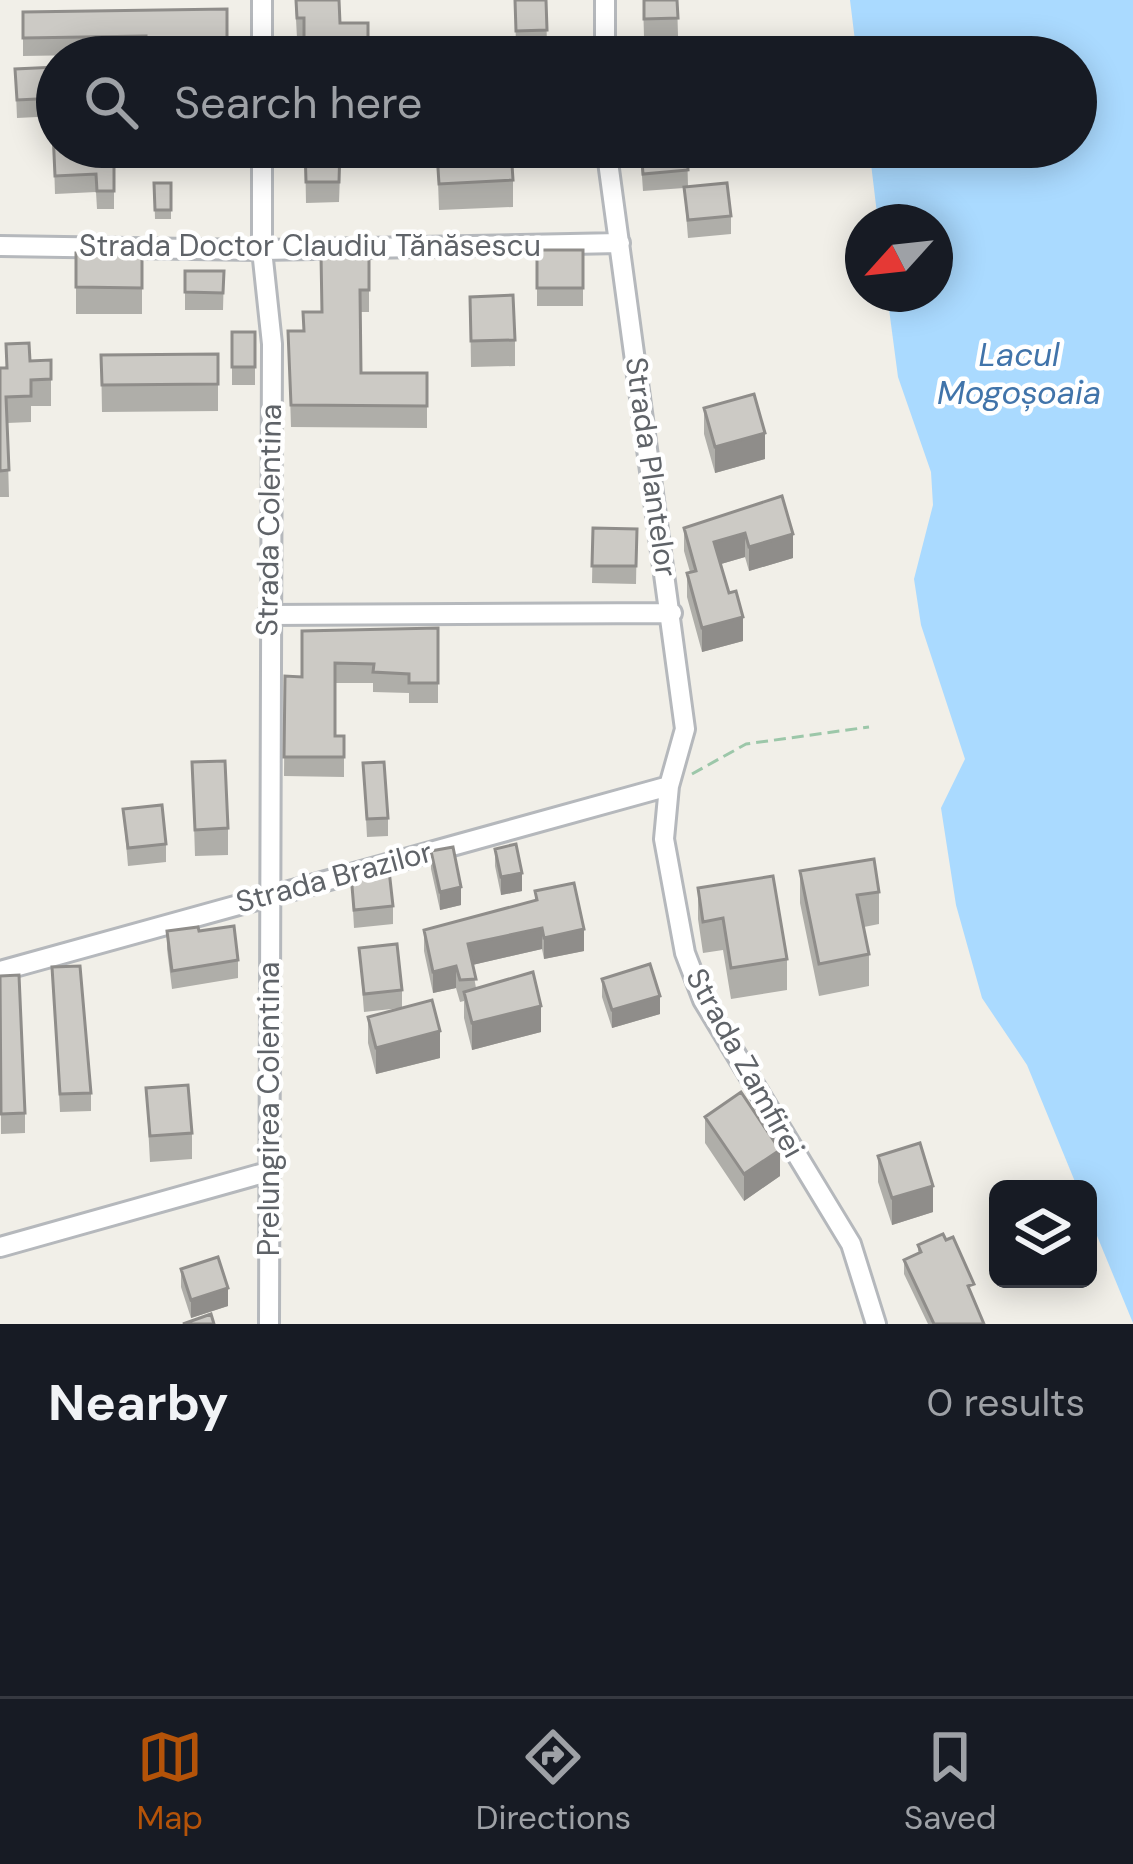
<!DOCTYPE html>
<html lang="en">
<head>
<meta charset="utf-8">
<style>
	:root { --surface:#171b24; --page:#20242c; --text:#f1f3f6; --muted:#9ea1a6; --line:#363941; --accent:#b45309 }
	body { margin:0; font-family:"DM Sans",sans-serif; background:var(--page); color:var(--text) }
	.controls { position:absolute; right:36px; bottom:36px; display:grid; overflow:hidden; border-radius:18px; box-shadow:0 6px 30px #0003 }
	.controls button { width:108px; height:108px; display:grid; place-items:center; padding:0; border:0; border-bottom:3px solid var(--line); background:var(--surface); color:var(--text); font:60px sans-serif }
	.compass { position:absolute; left:845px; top:204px; width:108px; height:108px; border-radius:50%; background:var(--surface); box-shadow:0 6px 30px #0003; rotate:243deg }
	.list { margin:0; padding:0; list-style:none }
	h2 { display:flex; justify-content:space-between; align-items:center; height:156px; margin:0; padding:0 48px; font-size:51px }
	h2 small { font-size:39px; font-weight:400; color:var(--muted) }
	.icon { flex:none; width:66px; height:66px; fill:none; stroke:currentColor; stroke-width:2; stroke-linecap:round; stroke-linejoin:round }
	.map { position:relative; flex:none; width:1133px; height:1324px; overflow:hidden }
	.search { position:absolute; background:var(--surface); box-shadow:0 6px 30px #0003; left:36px; right:36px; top:36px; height:132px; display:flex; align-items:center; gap:30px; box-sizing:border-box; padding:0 42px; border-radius:66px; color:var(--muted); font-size:45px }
	.sheet { height:372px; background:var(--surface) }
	nav { display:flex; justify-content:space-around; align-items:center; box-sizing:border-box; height:168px; border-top:3px solid var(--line); background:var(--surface); font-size:33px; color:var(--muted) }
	nav a { display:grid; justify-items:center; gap:6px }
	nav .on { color:var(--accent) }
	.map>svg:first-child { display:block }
	.water { fill:#aadaff }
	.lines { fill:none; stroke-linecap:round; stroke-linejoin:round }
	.street-casing { stroke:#b5b8bc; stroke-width:24 }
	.path { stroke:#9cc7a9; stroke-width:3; stroke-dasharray:12 6; stroke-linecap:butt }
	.street { stroke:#fff; stroke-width:18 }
	.wall { fill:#afaea9 }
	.shaded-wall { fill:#8f8d8a }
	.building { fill:#cccac5; stroke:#8f8d8a; stroke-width:3 }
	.labels { text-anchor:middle; stroke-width:9; stroke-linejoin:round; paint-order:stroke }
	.street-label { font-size:30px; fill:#5f6368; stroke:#fff }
	.water-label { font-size:33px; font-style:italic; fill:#4174aa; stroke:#fff }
</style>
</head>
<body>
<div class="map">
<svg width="1133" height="1324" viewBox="0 0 1133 1324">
	<rect width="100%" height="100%" fill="#f1efe8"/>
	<path class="water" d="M 850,0 L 1133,0 L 1133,1323 L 1088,1214 L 1088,1189 L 1078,1189 L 1027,1065 L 982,998 L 956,905 L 941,808 L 965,759 L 921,625 L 914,579 L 933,505 L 931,472 L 898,377 L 887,294 L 935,294 L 935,222 L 878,222 L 869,147 L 1076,147 L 1076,57 L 857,57 Z"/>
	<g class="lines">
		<g class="street-casing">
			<path id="street" d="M 262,0 L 262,57
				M 605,0 L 605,57
				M 262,147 L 262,250 L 272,344 L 269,1324
				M 606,147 L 685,729 L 669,786 L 664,839 L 685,953 L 703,1000 L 851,1244 L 876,1324
				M 0,246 L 262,250 L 620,243
				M 267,615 L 672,613
				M 0,971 L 669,786
				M 0,1247 L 271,1171"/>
		</g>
		<path class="path" d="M 692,774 L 746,744 L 869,727"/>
		<use href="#street" class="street"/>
	</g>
	<path class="wall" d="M 295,0 L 339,0 L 304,38 L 297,38 Z
		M 515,0 L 546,0 L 547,48 L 516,49 Z
		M 643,0 L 677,0 L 678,36 L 644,37 Z
		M 227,9 L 146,54 L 23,56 L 23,12 Z
		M 57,67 L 57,116 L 17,118 L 15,69 Z
		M 53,131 L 81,156 L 114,156 L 114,209 L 97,209 L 96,192 L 55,194 Z
		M 192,147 L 219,147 L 218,157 L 192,157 Z
		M 305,147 L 341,147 L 339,202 L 306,203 Z
		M 640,147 L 687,147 L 688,187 L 731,216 L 731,234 L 688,238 L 684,188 L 643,191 Z
		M 437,153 L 513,180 L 513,207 L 439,210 Z
		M 154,183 L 171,183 L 171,219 L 155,219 Z
		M 537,250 L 583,250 L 583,306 L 537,306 Z
		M 76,253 L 142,253 L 142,314 L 76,314 Z
		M 369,254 L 369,312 L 360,312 L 361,373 L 427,373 L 427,428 L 291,427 L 288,331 L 304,331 Z
		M 185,271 L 224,271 L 223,310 L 185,310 Z
		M 470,297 L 515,340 L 515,366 L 471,367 Z
		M 232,332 L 255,332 L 255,385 L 232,385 Z
		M 218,354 L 218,411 L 102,412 L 101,355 Z
		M 51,360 L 51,406 L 31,406 L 31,422 L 7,423 L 9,497 L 0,497 L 0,368 L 30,361 Z
		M 704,408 L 765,459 L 715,473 L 704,434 Z
		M 782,496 L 793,558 L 749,571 L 745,557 L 721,564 L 743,641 L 702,652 L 687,597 L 687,573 L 690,572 L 684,551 L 684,528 Z
		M 593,528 L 637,529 L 636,584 L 592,583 Z
		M 438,628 L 438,703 L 409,703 L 409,693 L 373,692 L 373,683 L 335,683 L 335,736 L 344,736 L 344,777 L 284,776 L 285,676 L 302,677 L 302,631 Z
		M 192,762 L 228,828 L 228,855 L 195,856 Z
		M 363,763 L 388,818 L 388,836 L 367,837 Z
		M 123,809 L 166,844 L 166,862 L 128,866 Z
		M 495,849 L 522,891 L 501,895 L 495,866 Z
		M 431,851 L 461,905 L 440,910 L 431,869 Z
		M 800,871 L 879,892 L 879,924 L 864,927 L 869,954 L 869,986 L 819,996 L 800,903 Z
		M 351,874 L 393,906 L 393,924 L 354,928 Z
		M 698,888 L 787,959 L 787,990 L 731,999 L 723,950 L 703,953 L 698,919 Z
		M 535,891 L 584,951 L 544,959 L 542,949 L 472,965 L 476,988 L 541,1032 L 472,1050 L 464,1018 L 464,1001 L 460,1002 L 456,988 L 433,993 L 424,951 L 424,930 L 535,901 Z
		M 167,931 L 199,931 L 238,960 L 238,978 L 172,989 L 167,949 Z
		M 359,948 L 402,990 L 402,1008 L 440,1058 L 376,1074 L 368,1043 L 368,1017 L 401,1008 L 364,1012 Z
		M 52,967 L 91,1093 L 91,1111 L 60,1112 Z
		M 0,976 L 25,1113 L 25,1133 L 1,1134 Z
		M 602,979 L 660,1014 L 612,1028 L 602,997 Z
		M 146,1088 L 192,1133 L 192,1159 L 150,1162 Z
		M 705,1117 L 780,1176 L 744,1201 L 705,1143 Z
		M 878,1156 L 933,1212 L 892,1225 L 878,1182 Z
		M 918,1245 L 974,1298 L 984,1324 L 928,1324 L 904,1274 L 904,1260 L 918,1254 Z
		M 181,1269 L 228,1306 L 191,1318 L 181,1287 Z"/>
	<path class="shaded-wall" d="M 765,433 L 765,459 L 715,473 L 715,447 Z
		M 745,533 L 745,557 L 714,566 L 714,542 Z
		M 793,534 L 793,558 L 749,571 L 749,547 Z
		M 743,617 L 743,641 L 702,652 L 702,628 Z
		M 522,873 L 522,891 L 501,895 L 501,877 Z
		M 461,887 L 461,905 L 440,910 L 440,892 Z
		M 542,928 L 542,949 L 468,966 L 468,944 Z
		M 584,929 L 584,951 L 544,959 L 544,938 Z
		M 456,966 L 456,988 L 433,993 L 433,972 Z
		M 660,996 L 660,1014 L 612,1028 L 612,1010 Z
		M 541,1006 L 541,1032 L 472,1050 L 472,1023 Z
		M 440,1031 L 440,1058 L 376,1074 L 376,1048 Z
		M 780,1150 L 780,1176 L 744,1201 L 744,1174 Z
		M 933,1186 L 933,1212 L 892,1225 L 892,1198 Z
		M 228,1288 L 228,1306 L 191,1318 L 191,1300 Z"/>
	<path class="building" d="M 296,0 L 339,0 L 340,23 L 368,23 L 368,57 L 304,57 L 304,18 L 297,18 Z
		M 515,0 L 546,0 L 547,30 L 516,31 Z
		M 644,0 L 677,0 L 678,18 L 644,19 Z
		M 227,9 L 227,57 L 146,57 L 146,36 L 23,38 L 23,12 Z
		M 57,67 L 57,98 L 17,100 L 15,69 Z
		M 53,131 L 57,131 L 57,147 L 81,147 L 81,156 L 114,156 L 114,191 L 97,191 L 96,174 L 55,176 Z
		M 305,147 L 340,147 L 339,182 L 306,182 Z
		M 641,147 L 687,147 L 688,170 L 643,174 Z
		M 511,149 L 513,180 L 439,184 L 437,153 Z
		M 154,183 L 171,183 L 171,210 L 155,210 Z
		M 727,183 L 731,216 L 688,220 L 684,187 Z
		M 537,250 L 583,250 L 583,288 L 537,288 Z
		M 76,253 L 142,253 L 142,288 L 76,287 Z
		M 369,254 L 369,290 L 360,290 L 361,373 L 427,373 L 427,406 L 291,405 L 288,331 L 304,331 L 303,312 L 322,312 L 321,255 Z
		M 185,271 L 224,271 L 223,293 L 185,292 Z
		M 513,295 L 515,340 L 471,341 L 470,297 Z
		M 232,332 L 255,332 L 255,367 L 232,367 Z
		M 29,343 L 30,361 L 51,360 L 51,379 L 31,380 L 31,396 L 6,397 L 9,470 L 0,471 L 0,368 L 7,368 L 6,344 Z
		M 218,354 L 218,384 L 102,385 L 101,355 Z
		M 754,394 L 765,433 L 715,447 L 704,408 Z
		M 782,496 L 793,534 L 749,547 L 745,533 L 714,542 L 729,593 L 736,591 L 743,617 L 702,628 L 687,573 L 696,571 L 684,528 Z
		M 593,528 L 637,529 L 636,566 L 592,566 Z
		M 438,628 L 438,683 L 409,683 L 409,674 L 373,672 L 374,664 L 335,663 L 335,736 L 344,736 L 344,757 L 284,757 L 285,676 L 302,677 L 302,631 Z
		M 225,761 L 228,828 L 195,830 L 192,762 Z
		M 384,762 L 388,818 L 367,819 L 363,763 Z
		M 162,805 L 166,844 L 128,848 L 123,809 Z
		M 516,844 L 522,873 L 501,877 L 495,849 Z
		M 453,847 L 461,887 L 440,892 L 431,851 Z
		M 874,859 L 879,892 L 857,895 L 869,954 L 819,964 L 800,871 Z
		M 389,870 L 393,906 L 354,910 L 351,874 Z
		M 773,876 L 787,959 L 731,968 L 723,918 L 703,922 L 698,888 Z
		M 574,883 L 584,929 L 544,938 L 542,928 L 468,944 L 476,979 L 460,980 L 456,966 L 433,972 L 424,930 L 537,900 L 535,891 Z
		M 234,926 L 238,960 L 172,971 L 167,931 L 198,927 L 199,931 Z
		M 397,944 L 402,990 L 364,994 L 359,948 Z
		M 650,964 L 660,996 L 612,1010 L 602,979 Z
		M 80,966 L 91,1093 L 60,1094 L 52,967 Z
		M 533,972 L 541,1006 L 472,1023 L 464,992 Z
		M 19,975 L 25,1113 L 1,1114 L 0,976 Z
		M 432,1000 L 440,1031 L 376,1048 L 368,1017 Z
		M 188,1085 L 192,1133 L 150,1136 L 146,1088 Z
		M 741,1092 L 780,1150 L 744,1174 L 705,1117 Z
		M 920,1143 L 933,1186 L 892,1198 L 878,1156 Z
		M 943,1234 L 946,1240 L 953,1237 L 974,1284 L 968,1286 L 984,1324 L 934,1324 L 904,1260 L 921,1252 L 918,1245 Z
		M 218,1257 L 228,1288 L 191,1300 L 181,1269 Z
		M 211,1314 L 214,1324 L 183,1324 Z"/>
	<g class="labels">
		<g class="street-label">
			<text x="310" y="256">Strada Doctor Claudiu Tănăsescu</text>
			<text transform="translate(651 467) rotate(82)" y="10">Strada Plantelor</text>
			<text transform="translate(269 520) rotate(-89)" y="10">Strada Colentina</text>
			<text transform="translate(334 877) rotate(-15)" y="10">Strada Brazilor</text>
			<text transform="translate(745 1063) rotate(61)" y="10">Strada Zamfirei</text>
			<text transform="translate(269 1109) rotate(-90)" y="10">Prelungirea Colentina</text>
		</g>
		<g class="water-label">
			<text x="1019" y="366">Lacul<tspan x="1019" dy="38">Mogoșoaia</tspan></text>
		</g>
	</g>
</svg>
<div class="controls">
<button><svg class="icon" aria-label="layers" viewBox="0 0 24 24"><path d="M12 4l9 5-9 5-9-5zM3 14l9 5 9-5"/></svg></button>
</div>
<svg class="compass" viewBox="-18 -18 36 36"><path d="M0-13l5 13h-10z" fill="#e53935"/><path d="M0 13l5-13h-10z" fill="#9ea1a6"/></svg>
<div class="search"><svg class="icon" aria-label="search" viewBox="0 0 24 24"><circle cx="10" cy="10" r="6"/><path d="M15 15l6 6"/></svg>Search here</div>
</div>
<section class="sheet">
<h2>Nearby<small>0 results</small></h2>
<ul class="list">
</ul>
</section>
<nav>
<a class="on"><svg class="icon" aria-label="map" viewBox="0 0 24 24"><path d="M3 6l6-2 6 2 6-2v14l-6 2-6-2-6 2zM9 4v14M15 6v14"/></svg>Map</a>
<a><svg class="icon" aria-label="directions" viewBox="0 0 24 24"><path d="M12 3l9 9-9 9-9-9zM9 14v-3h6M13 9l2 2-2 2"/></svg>Directions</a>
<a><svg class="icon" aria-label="saved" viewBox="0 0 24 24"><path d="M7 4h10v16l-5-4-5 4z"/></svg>Saved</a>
</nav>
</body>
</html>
